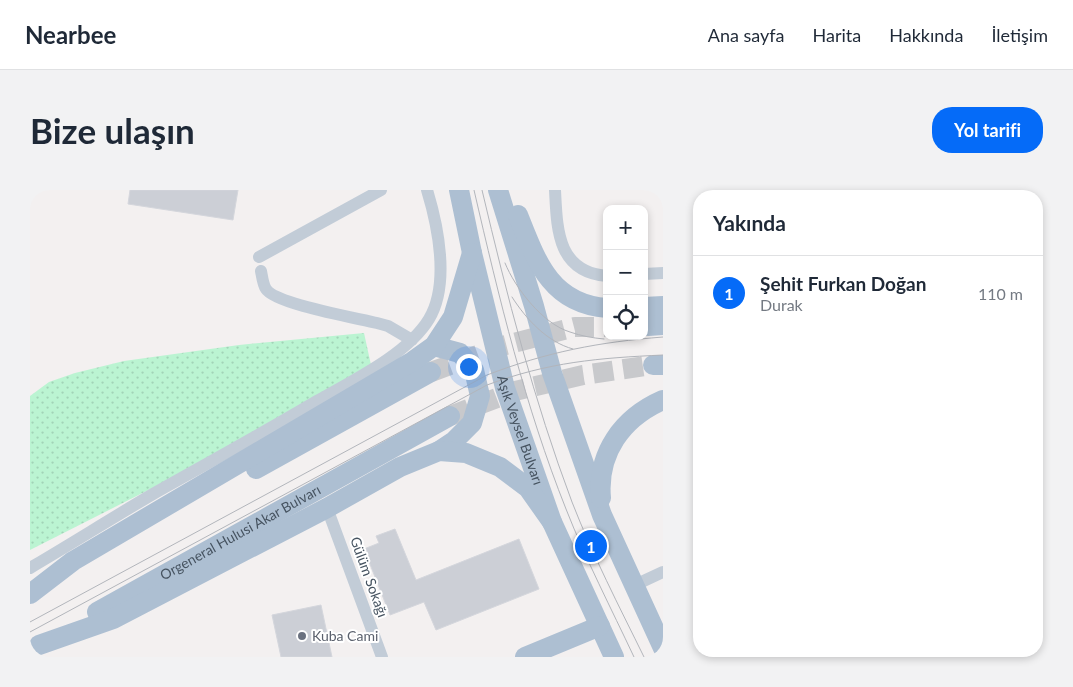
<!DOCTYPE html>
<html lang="tr">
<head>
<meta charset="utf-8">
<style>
	:root { --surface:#fff; --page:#f2f2f3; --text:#1f2937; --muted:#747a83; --line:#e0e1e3; --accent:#056bf8 }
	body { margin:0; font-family:Lato,sans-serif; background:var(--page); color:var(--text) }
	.controls { position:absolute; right:15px; top:15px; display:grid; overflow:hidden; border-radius:10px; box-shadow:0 2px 8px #0003 }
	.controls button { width:45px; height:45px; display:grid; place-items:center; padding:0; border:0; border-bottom:1px solid var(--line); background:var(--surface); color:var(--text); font:25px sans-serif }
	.you { position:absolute; left:438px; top:176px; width:18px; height:18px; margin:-12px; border:4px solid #fff; border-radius:50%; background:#1a73e8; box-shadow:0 0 0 8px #1a73e833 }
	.badge { display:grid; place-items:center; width:32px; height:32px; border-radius:50%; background:var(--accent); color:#fff; font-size:16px; font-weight:700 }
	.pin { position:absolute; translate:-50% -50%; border:2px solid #fff; box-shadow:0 1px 5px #0006 }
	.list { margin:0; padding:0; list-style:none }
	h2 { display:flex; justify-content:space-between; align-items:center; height:65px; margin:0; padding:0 20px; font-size:21px }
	h2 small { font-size:16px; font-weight:400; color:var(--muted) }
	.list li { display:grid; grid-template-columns:32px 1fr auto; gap:15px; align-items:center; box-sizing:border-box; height:75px; padding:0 20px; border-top:1px solid var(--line) }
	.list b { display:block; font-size:19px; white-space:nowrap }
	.list p { margin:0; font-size:16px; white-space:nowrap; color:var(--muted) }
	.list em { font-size:16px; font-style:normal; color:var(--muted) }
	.icon { flex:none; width:28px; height:28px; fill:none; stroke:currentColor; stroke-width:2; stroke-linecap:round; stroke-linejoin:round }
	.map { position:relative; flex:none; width:633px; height:467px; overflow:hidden; border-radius:20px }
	header { display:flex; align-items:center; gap:30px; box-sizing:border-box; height:70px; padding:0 25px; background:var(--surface); border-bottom:1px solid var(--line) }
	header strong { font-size:24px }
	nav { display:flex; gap:28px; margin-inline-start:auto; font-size:18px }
	.intro { display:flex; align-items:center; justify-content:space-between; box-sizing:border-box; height:120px; padding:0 30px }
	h1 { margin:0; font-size:35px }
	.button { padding:12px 22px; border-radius:20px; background:var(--accent); color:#fff; font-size:18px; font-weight:700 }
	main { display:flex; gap:30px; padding:0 30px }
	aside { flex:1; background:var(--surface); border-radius:20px; box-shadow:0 2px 8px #0003 }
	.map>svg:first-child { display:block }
	.grass { fill:url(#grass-dots) }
	.building { fill:#cccfd6; stroke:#d4d6dc }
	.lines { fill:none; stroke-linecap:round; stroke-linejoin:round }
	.primary-tunnel { stroke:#c8c9cc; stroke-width:20; stroke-dasharray:20 10; stroke-linecap:butt }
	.minor { stroke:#c2ccd7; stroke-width:12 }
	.primary { stroke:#adbfd2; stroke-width:20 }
	.tram { stroke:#b2b5bb; stroke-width:1 }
	.worship-dot { fill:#6b7280; stroke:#fff; stroke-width:2 }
	.labels { text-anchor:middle; stroke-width:4; stroke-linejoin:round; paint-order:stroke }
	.street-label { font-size:14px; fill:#465360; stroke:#fff }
	.worship-label { font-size:14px; fill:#5b616d; stroke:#fff; text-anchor:start }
</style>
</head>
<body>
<header>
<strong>Nearbee</strong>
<nav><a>Ana sayfa</a><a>Harita</a><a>Hakkında</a><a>İletişim</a></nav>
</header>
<div class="intro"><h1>Bize ulaşın</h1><a class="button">Yol tarifi</a></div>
<main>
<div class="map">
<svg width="633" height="467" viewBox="0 0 633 467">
	<defs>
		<pattern id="grass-dots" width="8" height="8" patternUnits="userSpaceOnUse" patternTransform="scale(1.25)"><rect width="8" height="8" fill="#bbf4d2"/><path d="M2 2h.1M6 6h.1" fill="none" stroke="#a2d3b7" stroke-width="1.8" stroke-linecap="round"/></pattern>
	</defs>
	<rect width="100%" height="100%" fill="#f3f0f0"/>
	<path class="grass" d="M 334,143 L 343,184 L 154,282 L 0,360 L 0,206 L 19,192 L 45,183 L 94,171 L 209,155 Z"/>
	<path class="building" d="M 100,0 L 208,0 L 203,30 L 98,14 Z
		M 365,339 L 386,390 L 489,349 L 509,399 L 406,440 L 394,412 L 360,425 L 334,359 L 349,353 L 346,346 Z
		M 291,415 L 302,467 L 251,467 L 242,425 Z"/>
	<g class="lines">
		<path class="primary-tunnel" d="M 401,182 L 472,156 L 545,137 L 577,137
			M 420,226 L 485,201 L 553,185 L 623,175"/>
		<path class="minor" d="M 525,0 C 527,39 527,82 577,86
			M 229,67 L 351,0
			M 231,81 C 232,86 233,95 236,99 C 245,114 327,128 347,133 L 358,136 L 382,150
			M 614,84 L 633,83
			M 297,318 L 352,467
			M 0,378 C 41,354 82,328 123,304 C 178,273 233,243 287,211 C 322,191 378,164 399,129 C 420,94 408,36 397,0
			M 605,395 L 633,382"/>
		<g class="primary">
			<path id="s1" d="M 429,0 L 442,63 L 475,198 L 522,332 L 584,467"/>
			<path d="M 468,0 L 504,116 L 522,183 L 572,325 L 633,458"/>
			<path d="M 488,25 C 506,70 520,114 577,118"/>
			<path d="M 614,117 L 633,116"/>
			<path d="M 618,136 L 633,135"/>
			<path d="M 404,156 L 430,163 L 444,180 L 450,206 L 442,233 L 424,251 L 409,261"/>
			<path d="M 623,175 L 633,175"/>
			<path d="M 226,279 L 401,182"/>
			<path d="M 571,308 C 567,263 592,228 633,210"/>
			<path d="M 0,404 L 43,371 L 383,171 L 404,156 L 423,127 L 442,63"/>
			<path id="s2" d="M 67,422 L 420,226"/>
			<path d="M 9,455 L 83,429 L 297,318 L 370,277 L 409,261 L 436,263 L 470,277 L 498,298 L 522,332"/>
			<path d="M 495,467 L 570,436"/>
		</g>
		<path class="tram" d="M 444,0 C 469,108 495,216 536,319 C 556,370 581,418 604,467
			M 452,0 C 477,106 504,211 542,312 C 563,366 589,416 614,467
			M 475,73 C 485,98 513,134 540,142 C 551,146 563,148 574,149
			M 482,107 C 496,129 517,152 543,159
			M 0,432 L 457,185 C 517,162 569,152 633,147
			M 0,442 L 457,195 C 519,172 568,168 633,165"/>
	</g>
	<circle class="worship-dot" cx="272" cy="446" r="5"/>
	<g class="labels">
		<g class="street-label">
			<text dy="5" stroke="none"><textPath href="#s1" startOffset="248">Aşık Veysel Bulvarı</textPath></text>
			<text dy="5" stroke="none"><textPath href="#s2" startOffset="164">Orgeneral Hulusi Akar Bulvarı</textPath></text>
			<text transform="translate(339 387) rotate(70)" y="5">Gülüm Sokağı</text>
		</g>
		<g class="worship-label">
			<text x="282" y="451">Kuba Cami</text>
		</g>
	</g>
</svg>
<div class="controls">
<button>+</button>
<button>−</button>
<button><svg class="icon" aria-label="locate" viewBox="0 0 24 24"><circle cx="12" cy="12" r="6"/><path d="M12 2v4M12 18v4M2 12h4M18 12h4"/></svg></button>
</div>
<div class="you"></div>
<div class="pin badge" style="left:561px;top:356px">1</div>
</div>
<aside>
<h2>Yakında<small></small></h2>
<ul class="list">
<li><span class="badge">1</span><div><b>Şehit Furkan Doğan</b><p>Durak</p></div><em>110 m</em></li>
</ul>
</aside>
</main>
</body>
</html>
